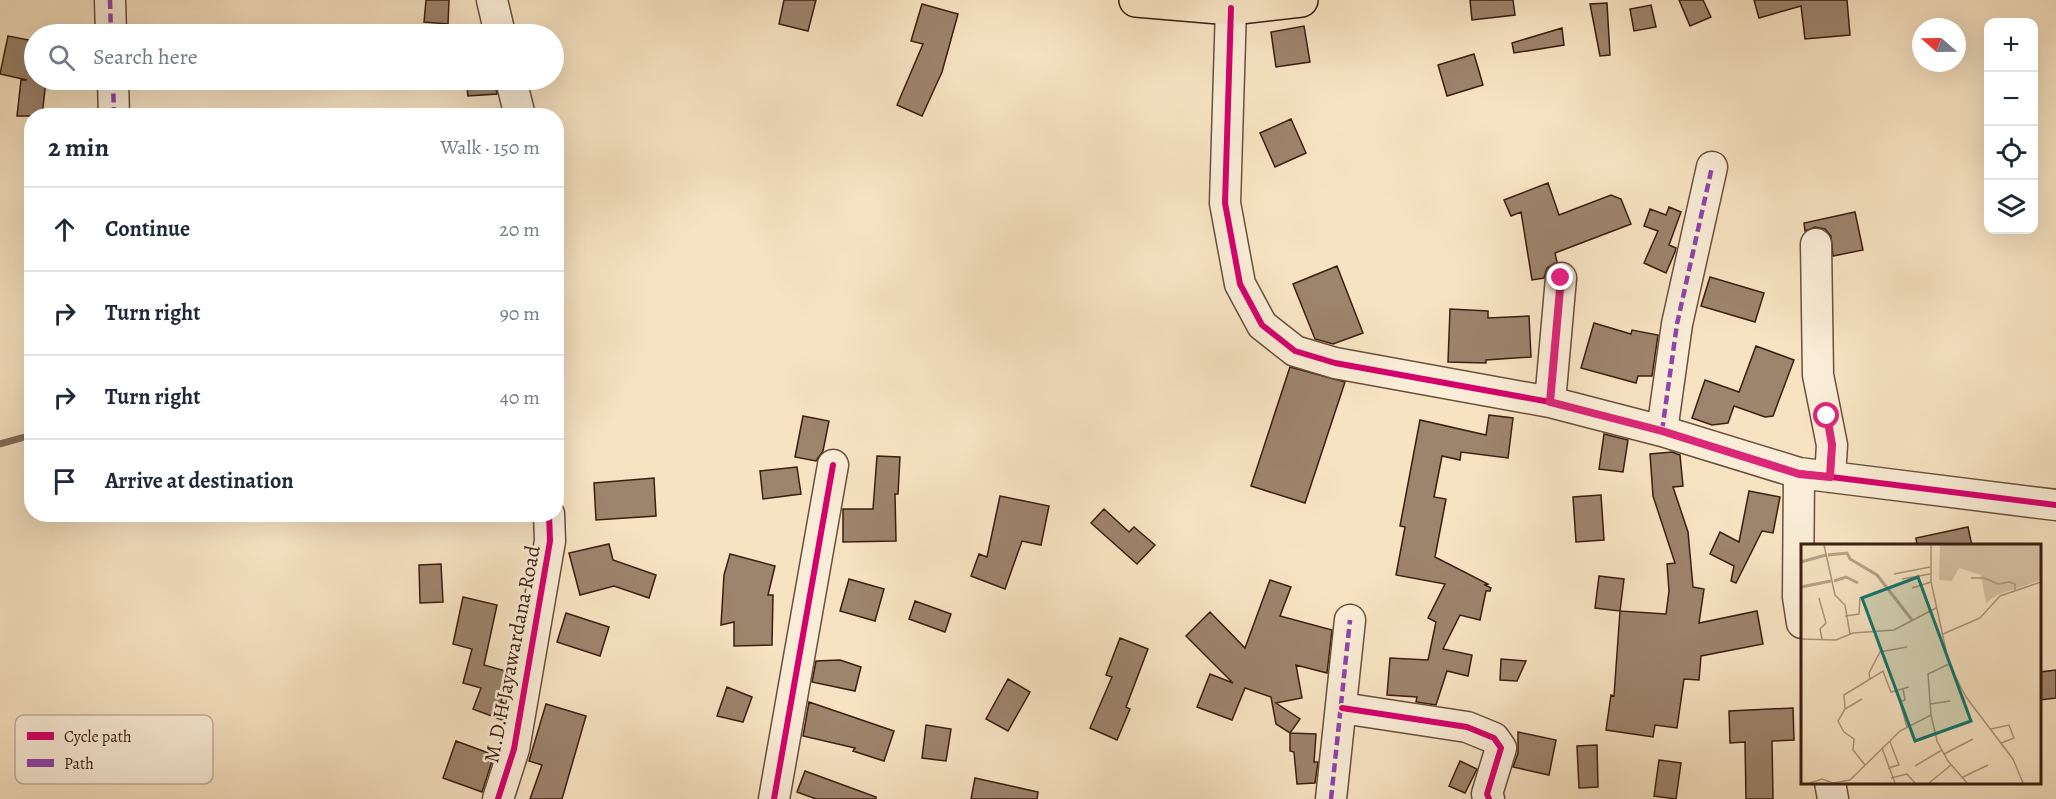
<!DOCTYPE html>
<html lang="en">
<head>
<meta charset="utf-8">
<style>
	:root { --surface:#fff; --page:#f6f6f7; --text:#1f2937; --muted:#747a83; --line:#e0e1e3 }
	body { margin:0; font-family:Alegreya,serif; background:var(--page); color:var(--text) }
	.controls { position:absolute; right:18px; top:18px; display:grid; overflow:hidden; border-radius:12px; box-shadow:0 6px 24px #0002 }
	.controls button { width:54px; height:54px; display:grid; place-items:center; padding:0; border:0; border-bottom:2px solid var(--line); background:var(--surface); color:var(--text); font:30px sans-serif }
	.compass { position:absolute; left:1912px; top:18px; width:54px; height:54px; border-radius:50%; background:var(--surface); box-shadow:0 6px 24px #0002; rotate:290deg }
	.stop { position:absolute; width:18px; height:18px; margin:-14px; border:4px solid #db2777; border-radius:50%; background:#fff }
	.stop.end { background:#db2777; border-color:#fff; box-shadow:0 2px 6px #0008 }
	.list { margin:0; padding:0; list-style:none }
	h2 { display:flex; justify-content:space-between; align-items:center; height:78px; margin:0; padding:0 24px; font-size:26px }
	h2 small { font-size:20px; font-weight:400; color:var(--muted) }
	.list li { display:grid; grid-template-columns:39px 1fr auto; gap:18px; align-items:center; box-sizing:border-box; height:84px; padding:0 24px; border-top:2px solid var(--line) }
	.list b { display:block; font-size:22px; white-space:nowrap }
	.list em { font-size:20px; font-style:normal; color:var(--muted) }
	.icon { flex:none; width:33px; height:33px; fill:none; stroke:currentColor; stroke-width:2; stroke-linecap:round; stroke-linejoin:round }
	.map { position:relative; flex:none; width:2056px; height:799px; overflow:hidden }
	.search { position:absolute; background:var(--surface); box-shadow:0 6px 24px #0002; left:24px; top:24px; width:540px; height:66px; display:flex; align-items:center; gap:15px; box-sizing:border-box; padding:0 21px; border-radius:33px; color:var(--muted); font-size:22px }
	.panel { position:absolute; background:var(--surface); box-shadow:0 6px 24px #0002; left:24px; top:108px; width:540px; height:414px; border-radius:24px }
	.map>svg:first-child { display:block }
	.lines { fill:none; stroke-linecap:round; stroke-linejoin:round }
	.stream { stroke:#856c56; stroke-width:7 }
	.building { fill:#9d846c; stroke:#3b1e0f; stroke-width:1.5 }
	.minor-casing { stroke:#6a4f3c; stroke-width:33 }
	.major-casing { stroke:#3b1e0f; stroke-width:36 }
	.minor { stroke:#faedd7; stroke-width:30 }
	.major { stroke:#f7e3c2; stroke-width:33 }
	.quiet { stroke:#8e44ad; stroke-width:4.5; stroke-dasharray:9 4.5; stroke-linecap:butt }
	.cycleway-casing { stroke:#faedd7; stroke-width:10 }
	.cycleway { stroke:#d6006c; stroke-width:6 }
	.route { stroke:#db2777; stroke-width:8 }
	.labels { text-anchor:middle; stroke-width:5; stroke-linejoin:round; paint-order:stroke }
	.street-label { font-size:21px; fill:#3b1e0f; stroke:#faedd7 }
	.inset-river { fill:none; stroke:#b7a085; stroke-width:3 }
	.inset-road { fill:none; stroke:#ac947a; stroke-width:1.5 }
	.view { fill:#0f766e; fill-opacity:0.15; stroke:#0f766e; stroke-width:3 }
	.inset-edge { fill:none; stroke:#3b1e0f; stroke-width:3 }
	.key { fill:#faedd7; stroke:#c1af9b; stroke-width:1.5 }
	.key-label { font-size:16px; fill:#3b1e0f }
</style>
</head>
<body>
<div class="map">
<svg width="2056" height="799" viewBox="0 0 2056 799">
	<rect width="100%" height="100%" fill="#f7e3c2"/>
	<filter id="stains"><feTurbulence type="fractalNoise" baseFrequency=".00333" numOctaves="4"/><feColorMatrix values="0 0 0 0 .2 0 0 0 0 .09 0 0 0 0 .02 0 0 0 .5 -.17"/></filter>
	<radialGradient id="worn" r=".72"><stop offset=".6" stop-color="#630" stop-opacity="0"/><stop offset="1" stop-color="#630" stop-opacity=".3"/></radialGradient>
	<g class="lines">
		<path class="stream" d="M 0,444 L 32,435"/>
	</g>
	<path class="building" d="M 426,0 L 449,0 L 448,24 L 424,22 Z
		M 784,0 L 816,0 L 808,31 L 779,24 Z
		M 1470,0 L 1513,0 L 1515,15 L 1472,20 Z
		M 1679,0 L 1703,0 L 1711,17 L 1690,26 Z
		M 1754,0 L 1847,0 L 1850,35 L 1805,39 L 1801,6 L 1759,18 Z
		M 1607,3 L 1610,55 L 1600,56 L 1590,4 Z
		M 922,4 L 958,14 L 942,72 L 922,116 L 897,105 L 923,44 L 911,41 Z
		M 1651,5 L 1656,27 L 1634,31 L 1630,9 Z
		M 1304,26 L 1310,62 L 1276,67 L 1271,32 Z
		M 1562,28 L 1564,45 L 1514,53 L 1512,43 Z
		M 8,36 L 34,41 L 34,80 L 46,80 L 42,116 L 17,116 L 21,80 L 27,80 L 0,74 Z
		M 1474,54 L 1483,85 L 1447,96 L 1438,65 Z
		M 466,80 L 494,80 L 497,94 L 468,96 Z
		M 1291,119 L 1306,153 L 1275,167 L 1260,133 Z
		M 1548,183 L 1559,215 L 1611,195 L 1621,199 L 1631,224 L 1555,253 L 1557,262 L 1547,268 L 1544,278 L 1532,280 L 1521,212 L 1511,216 L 1504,200 Z
		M 1669,207 L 1681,212 L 1669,245 L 1676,248 L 1675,252 L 1666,273 L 1644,263 L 1658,231 L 1644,226 L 1650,209 L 1666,215 Z
		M 1855,212 L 1863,250 L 1833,256 L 1831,236 L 1825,229 L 1815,227 L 1805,231 L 1804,223 Z
		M 1337,266 L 1363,333 L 1333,344 L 1315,339 L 1293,284 Z
		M 1710,277 L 1764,293 L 1755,322 L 1701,306 Z
		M 1450,309 L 1488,311 L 1488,318 L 1529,316 L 1531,357 L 1486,360 L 1486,363 L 1448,362 Z
		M 1594,323 L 1631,334 L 1632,330 L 1658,335 L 1652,376 L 1638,376 L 1636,383 L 1581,368 Z
		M 1756,346 L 1794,360 L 1773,416 L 1765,417 L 1734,406 L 1728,423 L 1712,425 L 1692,418 L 1705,380 L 1739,392 Z
		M 1290,367 L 1345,382 L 1305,503 L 1251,486 Z
		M 1489,415 L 1513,418 L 1508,458 L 1461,452 L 1460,460 L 1442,456 L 1434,497 L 1446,499 L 1435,557 L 1488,584 L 1485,585 L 1491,588 L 1490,591 L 1486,591 L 1480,620 L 1460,615 L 1443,649 L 1472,655 L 1468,676 L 1447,671 L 1436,705 L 1416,702 L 1417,697 L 1387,695 L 1390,658 L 1428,660 L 1436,622 L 1428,618 L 1445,584 L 1396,575 L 1405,527 L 1400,526 L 1420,420 L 1486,435 Z
		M 803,416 L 829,421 L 823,451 L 816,461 L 795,457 Z
		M 1604,434 L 1628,440 L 1623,472 L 1599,469 Z
		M 1672,452 L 1680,455 L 1683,486 L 1673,487 L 1688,532 L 1693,587 L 1704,589 L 1699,623 L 1757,611 L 1763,644 L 1701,656 L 1699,680 L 1684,679 L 1677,728 L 1655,725 L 1653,737 L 1606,730 L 1611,695 L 1614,696 L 1620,611 L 1666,614 L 1669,591 L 1667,564 L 1675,563 L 1653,496 L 1650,454 Z
		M 877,456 L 900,457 L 898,494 L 895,494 L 896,541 L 843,542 L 843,509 L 873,509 Z
		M 797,467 L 801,494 L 763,499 L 760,471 Z
		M 654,478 L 656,516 L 596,520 L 594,483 Z
		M 1749,491 L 1780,497 L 1773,533 L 1762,531 L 1736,583 L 1731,581 L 1734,566 L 1710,554 L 1720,532 L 1739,542 Z
		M 1601,495 L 1604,540 L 1576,542 L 1573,497 Z
		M 1000,496 L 1049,506 L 1041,545 L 1022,541 L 1005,589 L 971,576 L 979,554 L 987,557 Z
		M 1104,509 L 1129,532 L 1134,527 L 1155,545 L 1137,564 L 1091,523 Z
		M 1968,527 L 1972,546 L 1917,546 L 1916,538 Z
		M 609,544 L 613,560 L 656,575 L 649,598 L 614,586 L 580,595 L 569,553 Z
		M 730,554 L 775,566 L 768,595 L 773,595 L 772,645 L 734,646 L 734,622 L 721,625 L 724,575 Z
		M 441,564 L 443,602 L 420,603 L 419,565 Z
		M 1599,576 L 1624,579 L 1620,611 L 1595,608 Z
		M 849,579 L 884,589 L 875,621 L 840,611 Z
		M 1270,580 L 1291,587 L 1280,616 L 1332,630 L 1327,673 L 1296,665 L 1302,698 L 1276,703 L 1300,719 L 1290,733 L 1276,724 L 1271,697 L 1245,688 L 1232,720 L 1197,707 L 1210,674 L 1233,683 L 1186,636 L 1210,612 L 1245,648 Z
		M 463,597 L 497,605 L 484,665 L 509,672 L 501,702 L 504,703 L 502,720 L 473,709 L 481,688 L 463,683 L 472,649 L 453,644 Z
		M 915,601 L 951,614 L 945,632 L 909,619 Z
		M 566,613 L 609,627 L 600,656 L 557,642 Z
		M 1120,638 L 1148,649 L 1126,707 L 1130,709 L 1117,740 L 1090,728 L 1112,677 L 1106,675 Z
		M 1501,659 L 1526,661 L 1517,681 L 1500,680 Z
		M 840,660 L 861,667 L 855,691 L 812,682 L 816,661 Z
		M 2056,670 L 2056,698 L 2040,700 L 2040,672 Z
		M 1008,679 L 1030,692 L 1008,731 L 986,719 Z
		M 727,687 L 752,697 L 743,722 L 717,716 Z
		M 809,702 L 894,731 L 884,761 L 853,751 L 855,748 L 803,736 Z
		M 546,704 L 586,716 L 562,799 L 530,799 L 542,765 L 529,761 Z
		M 1793,708 L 1794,740 L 1772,741 L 1773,799 L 1746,799 L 1745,742 L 1730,743 L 1729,711 Z
		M 926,725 L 951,729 L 946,761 L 922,758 Z
		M 1518,732 L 1556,740 L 1549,775 L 1513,767 L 1518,753 Z
		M 1290,733 L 1316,734 L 1314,762 L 1318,762 L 1315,783 L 1297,784 L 1294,752 L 1290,751 Z
		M 456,741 L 494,755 L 482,792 L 443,778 Z
		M 1597,745 L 1598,787 L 1579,788 L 1577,746 Z
		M 1659,760 L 1681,763 L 1676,799 L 1654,796 Z
		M 1460,761 L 1477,769 L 1465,793 L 1449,786 Z
		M 805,771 L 876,797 L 876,799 L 816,799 L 797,792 Z
		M 975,778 L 1038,792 L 1037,799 L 971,799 Z"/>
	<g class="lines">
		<g class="minor-casing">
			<path id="minor" d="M 110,0 L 111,34
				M 492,0 L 500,34
				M 1231,8 L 1225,203 L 1240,284 L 1262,325 L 1295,351 L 1335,363 L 1550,402 L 1662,431 L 1799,473 L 2056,505
				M 113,80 L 114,116
				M 511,80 L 520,116
				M 1816,244 L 1818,375 L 1832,445 L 1830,477
				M 1550,402 L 1561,278
				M 1662,431 L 1677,324 L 1712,167
				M 1799,473 L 1798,597 L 1802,623
				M 1342,708 L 1467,727 L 1494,738 L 1501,748 L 1487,794 L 1489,799
				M 1830,782 L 1833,799
				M 498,799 L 514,749 L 550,541 L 549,514
				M 774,799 L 833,465
				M 1331,799 L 1350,620"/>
		</g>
		<g class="major-casing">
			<path id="major" d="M 1136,0 L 1231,8 L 1301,0"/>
		</g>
		<use href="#minor" class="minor"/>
		<use href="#major" class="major"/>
		<path class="quiet" d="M 110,0 L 111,34
			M 113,80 L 114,116
			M 1550,402 L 1561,278
			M 1662,431 L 1677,324 L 1712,167
			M 1331,799 L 1350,620"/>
		<g class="cycleway-casing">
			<path id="cycleway" d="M 1231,8 L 1225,203 L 1240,284 L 1262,325 L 1295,351 L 1335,363 L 1550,402 L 1662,431 L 1799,473 L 2056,505
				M 1342,708 L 1467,727 L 1494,738 L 1501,748 L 1487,794 L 1489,799
				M 498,799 L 514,749 L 550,541 L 549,514
				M 774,799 L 833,465"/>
		</g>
		<use href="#cycleway" class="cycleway"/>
	</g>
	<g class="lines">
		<path class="route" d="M 1561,278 L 1550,402 L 1662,431 L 1799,474 L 1830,477 L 1832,445 L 1827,416"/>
	</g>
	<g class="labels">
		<g class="street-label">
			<text transform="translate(512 654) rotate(-79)" y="7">M.D.H Jayawardana Road</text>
		</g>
	</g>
	<g transform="translate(1801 544)">
		<rect width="240" height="240" fill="#f7e3c2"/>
		<path d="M 139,1 L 240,1 L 240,36 L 196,51 L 185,59 L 180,31 L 158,24 L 151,37 L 138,36 Z" fill="#d7c2a4"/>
		<path class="inset-river" d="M 27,11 L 46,9 L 49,15 L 76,31 L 111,76M 0,18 L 25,11M 33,37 L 45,33 L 57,39M 0,43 L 30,37"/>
		<path class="inset-road" d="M 23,1 L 34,51 L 44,61 L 49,90M 130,1 L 130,38 L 148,120 L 165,153 L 212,215 L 222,239M 93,30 L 129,23M 170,34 L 183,34 L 197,40 L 208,38 L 214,40 L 214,46M 101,35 L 129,30M 111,44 L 130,38M 18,54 L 25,79 L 19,85 L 21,95M 44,72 L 58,70 L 59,53M 142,90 L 179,74 L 199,52 L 240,38M 0,95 L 35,96 L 52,89 L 93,86 L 135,64M 148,120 L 127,130 L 130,171 L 136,197 L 147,217 L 166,239M 69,136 L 68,129 L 79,108 L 106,103M 102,145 L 104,156 L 99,158 L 106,183M 129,160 L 149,157M 44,165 L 61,155M 190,185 L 208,181 L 213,194 L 200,199M 81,204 L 94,239M 143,210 L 172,195M 64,221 L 52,206 L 53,195 L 43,188 L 37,177 L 44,165 L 43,151 L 82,127 L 90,148 L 108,143M 114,222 L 141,206M 87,224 L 98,221 L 89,198M 162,233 L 187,221M 90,234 L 106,230 L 114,239M 9,239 L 21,235 L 32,239 L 49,236 L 99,187 L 130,171M 128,239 L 150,221"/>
		<path class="view" d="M 117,33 L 170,177 L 114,197 L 61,54 Z"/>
		<rect width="240" height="240" class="inset-edge"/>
	</g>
	<rect x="15" y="715" width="198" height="69" rx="9" class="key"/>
	<rect x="27" y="732" width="27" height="8" fill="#d6006c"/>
	<rect x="27" y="759" width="27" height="8" fill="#8e44ad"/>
	<g class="key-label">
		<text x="64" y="742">Cycle path</text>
		<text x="64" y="769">Path</text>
	</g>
	<rect width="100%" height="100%" filter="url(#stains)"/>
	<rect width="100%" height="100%" fill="url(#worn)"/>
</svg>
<div class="controls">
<button>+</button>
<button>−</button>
<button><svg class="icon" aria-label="locate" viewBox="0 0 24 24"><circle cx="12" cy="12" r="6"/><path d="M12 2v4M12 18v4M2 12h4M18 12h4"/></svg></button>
<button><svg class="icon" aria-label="layers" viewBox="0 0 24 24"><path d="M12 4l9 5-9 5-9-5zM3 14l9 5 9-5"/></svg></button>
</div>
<svg class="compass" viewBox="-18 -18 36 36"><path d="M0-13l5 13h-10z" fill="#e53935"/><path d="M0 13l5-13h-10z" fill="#747a83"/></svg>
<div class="stop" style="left:1827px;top:416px"></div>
<div class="stop end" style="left:1561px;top:278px"></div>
<div class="search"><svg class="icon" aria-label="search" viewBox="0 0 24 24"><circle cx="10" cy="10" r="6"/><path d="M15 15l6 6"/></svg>Search here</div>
<section class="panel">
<h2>2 min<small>Walk · 150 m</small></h2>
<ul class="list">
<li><svg class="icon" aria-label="ahead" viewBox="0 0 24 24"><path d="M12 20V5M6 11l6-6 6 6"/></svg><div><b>Continue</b></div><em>20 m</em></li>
<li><svg class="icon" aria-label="right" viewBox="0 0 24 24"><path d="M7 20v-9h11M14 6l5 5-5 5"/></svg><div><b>Turn right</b></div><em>90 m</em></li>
<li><svg class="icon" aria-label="right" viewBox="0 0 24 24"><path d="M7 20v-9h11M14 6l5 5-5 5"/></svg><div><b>Turn right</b></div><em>40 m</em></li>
<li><svg class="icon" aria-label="arrive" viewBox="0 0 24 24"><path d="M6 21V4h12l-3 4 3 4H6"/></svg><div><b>Arrive at destination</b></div></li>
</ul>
</section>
</div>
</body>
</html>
